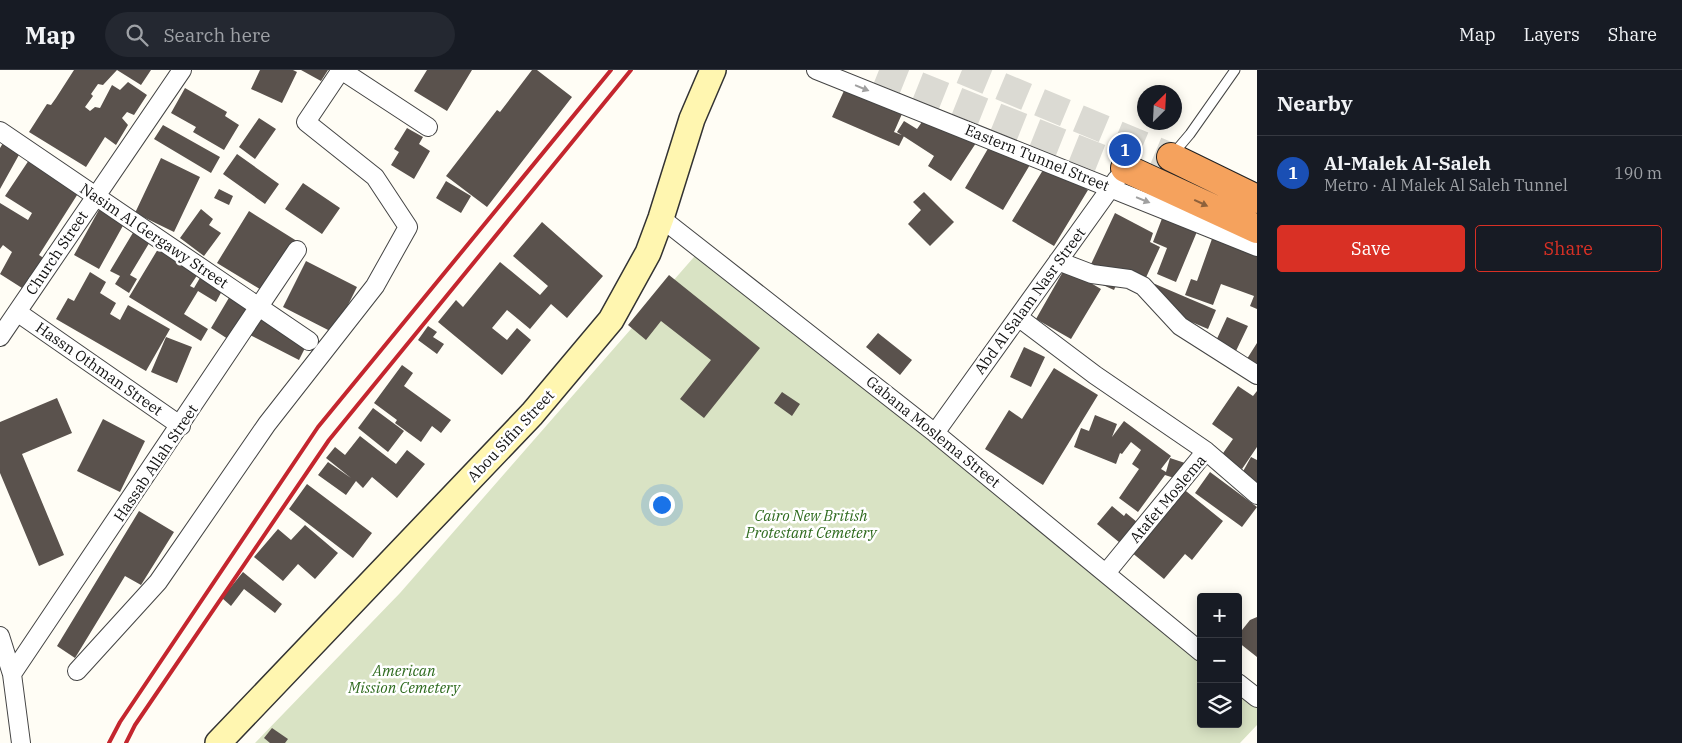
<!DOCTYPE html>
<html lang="en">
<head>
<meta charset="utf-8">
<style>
	:root { --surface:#171b24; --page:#242831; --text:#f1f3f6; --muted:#9ea1a6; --line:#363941; --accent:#d93025 }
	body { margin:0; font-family:"IBM Plex Serif",serif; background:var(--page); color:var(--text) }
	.controls { position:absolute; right:15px; bottom:15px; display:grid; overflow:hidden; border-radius:5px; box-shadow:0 2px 12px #0003 }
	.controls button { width:45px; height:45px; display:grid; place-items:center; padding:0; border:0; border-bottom:1px solid var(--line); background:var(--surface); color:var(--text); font:25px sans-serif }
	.compass { position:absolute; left:1137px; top:15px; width:45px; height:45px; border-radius:50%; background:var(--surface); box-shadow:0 2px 12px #0003; rotate:24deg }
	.you { position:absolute; left:661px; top:434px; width:18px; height:18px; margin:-12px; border:4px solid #fff; border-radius:50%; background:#1a73e8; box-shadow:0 0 0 8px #1a73e833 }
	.badge { display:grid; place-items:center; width:32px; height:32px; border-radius:50%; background:var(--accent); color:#fff; font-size:16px; font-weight:700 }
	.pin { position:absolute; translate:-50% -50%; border:2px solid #fff; box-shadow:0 1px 5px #0006 }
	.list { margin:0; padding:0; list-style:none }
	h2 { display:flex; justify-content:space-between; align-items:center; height:65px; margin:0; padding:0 20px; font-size:21px }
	h2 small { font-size:16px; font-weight:400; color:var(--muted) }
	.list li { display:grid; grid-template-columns:32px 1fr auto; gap:15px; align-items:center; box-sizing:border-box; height:75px; padding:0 20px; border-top:1px solid var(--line) }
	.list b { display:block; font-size:19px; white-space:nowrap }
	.list p { margin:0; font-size:16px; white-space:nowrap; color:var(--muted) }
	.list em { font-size:16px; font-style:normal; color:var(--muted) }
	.actions { display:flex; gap:10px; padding:15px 20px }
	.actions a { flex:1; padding:11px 0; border:1px solid var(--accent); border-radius:5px; text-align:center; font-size:18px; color:var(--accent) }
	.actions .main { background:var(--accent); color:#fff }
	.icon { flex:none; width:28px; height:28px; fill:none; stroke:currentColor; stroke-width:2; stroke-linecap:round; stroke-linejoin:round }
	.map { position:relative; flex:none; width:1257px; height:673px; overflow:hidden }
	header { display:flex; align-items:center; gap:30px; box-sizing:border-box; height:70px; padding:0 25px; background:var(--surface); border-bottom:1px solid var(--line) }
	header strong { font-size:24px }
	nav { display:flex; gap:28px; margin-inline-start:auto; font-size:18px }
	.search { width:350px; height:45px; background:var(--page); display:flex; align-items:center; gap:12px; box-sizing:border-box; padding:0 18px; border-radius:28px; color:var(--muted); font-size:19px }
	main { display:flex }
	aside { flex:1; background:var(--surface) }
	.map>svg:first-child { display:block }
	.cemetery { fill:#d9e3c4 }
	.building { fill:#5a524d }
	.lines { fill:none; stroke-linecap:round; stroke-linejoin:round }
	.highway-tunnel { stroke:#dbdad3; stroke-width:28; stroke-dasharray:28 14; stroke-linecap:butt }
	.lane-casing { stroke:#444; stroke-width:11 }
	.street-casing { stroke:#444; stroke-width:20 }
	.secondary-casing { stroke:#333; stroke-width:28 }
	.highway-casing { stroke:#222; stroke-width:30 }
	.lane { stroke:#fff; stroke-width:9 }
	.street { stroke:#fff; stroke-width:18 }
	.secondary { stroke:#fff6b0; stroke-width:25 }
	.highway { stroke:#f5a25d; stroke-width:28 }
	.rail { stroke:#c4262e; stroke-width:4 }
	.oneway { fill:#a0a0a0 }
	.oneway2 { fill:#8e613b }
	.labels { text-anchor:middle; stroke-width:5; stroke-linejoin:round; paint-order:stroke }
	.street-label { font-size:15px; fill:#111; stroke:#fff }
	.park-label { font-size:15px; font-style:italic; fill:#2f6b1f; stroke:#fff }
</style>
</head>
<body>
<header>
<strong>Map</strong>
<div class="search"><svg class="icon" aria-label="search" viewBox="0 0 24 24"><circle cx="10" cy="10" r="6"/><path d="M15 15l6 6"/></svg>Search here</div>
<nav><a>Map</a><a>Layers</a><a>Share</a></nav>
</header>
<main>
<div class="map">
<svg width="1257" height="673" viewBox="0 0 1257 673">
	<rect width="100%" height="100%" fill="#fffdf5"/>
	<path class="cemetery" d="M 701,179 L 1201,582 L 1201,654 L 1238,654 L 1238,613 L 1257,628 L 1257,655 L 1240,673 L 255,673 L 400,523 Z"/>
	<path class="building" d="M 74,0 L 151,0 L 141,15 L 117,0 L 103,15 L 98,14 L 91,24 L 93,26 L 85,37 L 90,41 L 95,37 L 100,38 L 112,15 L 120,20 L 128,12 L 147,25 L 134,45 L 127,42 L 122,48 L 128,55 L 116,75 L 105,67 L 86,97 L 29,62 L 47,34 L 51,35 L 56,28 Z
		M 260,0 L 293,0 L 297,2 L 282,33 L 251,19 Z
		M 301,0 L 328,0 L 321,11 Z
		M 427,0 L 472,0 L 447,41 L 414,21 Z
		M 532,0 L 537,0 L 572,27 L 487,137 L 446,106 L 497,40 L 500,42 Z
		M 848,12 L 905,37 L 894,62 L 904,66 L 899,76 L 832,47 Z
		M 185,18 L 227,42 L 225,46 L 239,55 L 224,80 L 193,62 L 196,57 L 171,43 Z
		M 929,42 L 976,73 L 951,111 L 928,96 L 934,86 L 897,62 L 904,51 L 917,59 Z
		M 259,48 L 276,59 L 255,89 L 239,77 Z
		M 163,55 L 220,87 L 211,103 L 154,69 Z
		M 407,58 L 423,67 L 419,74 L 430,81 L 414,109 L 391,95 L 399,82 L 394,79 Z
		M 993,70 L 1031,93 L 1003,140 L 965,118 Z
		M 3,73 L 20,83 L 0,119 L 0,78 Z
		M 237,84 L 279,114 L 265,134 L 223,104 Z
		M 161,88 L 200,107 L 174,162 L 135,143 Z
		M 29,90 L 79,122 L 39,185 L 45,189 L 26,228 L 19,223 L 22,218 L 0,204 L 12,182 L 3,175 L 0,179 L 0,133 L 28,150 L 32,143 L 5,126 Z
		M 1046,95 L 1088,120 L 1054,176 L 1012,151 Z
		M 446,111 L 471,126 L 461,143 L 436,128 Z
		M 303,113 L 340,138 L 322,164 L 285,139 Z
		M 219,119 L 233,126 L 229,135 L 214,128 Z
		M 924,122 L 954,152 L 930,176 L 908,154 L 921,140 L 913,132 Z
		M 100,138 L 125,152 L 99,199 L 74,185 Z
		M 1166,138 L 1201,152 L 1176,212 L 1157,204 L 1167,178 L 1153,172 Z
		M 201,139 L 213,149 L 209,155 L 221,163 L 204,186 L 180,168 Z
		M 249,141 L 300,173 L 268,224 L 217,193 Z
		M 1115,143 L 1153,163 L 1150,172 L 1160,177 L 1143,214 L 1121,204 L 1114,220 L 1085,207 Z
		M 542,152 L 603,206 L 567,248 L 551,234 L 530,259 L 507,240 L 492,258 L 507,270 L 517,258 L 531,270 L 502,305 L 438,252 L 456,230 L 463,237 L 500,192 L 540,225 L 548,216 L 513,186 Z
		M 134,161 L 151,170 L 130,205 L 137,209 L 129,223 L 115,214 L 120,206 L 110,201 Z
		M 1213,166 L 1257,182 L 1257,239 L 1250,236 L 1254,226 L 1221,214 L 1213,235 L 1185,225 L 1191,209 L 1197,211 Z
		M 158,179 L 198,204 L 190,216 L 194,218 L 201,206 L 223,219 L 216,232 L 198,221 L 184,244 L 208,259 L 201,271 L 129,227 Z
		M 306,191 L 357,217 L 334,263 L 283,237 Z
		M 1065,198 L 1101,219 L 1071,269 L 1036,249 Z
		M 90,202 L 106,212 L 100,223 L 116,233 L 110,244 L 120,250 L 128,235 L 170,259 L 146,301 L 56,249 L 68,228 L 74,231 Z
		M 669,205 L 760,278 L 704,348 L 680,329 L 711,290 L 661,251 L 646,270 L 628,255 Z
		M 1155,214 L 1216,240 L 1208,259 L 1147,233 Z
		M 230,226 L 251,239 L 231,271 L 211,258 Z
		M 1227,247 L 1248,256 L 1235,283 L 1215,273 Z
		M 257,248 L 307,274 L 299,290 L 248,264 Z
		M 428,256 L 437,262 L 433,267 L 444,274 L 437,284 L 418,270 Z
		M 878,263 L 912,290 L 900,305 L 866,277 Z
		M 166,267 L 192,277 L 177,313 L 151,302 Z
		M 1257,273 L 1257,301 L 1245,292 Z
		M 1024,277 L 1045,287 L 1031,317 L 1010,307 Z
		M 402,295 L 413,303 L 404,316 L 451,350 L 441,363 L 432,356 L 421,372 L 395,353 L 397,350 L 374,333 Z
		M 1054,298 L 1098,325 L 1043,415 L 985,379 L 1009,340 L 1022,349 Z
		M 1238,316 L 1253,326 L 1257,321 L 1257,377 L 1242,399 L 1221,386 L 1233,369 L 1212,354 Z
		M 782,322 L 800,334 L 792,346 L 774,333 Z
		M 57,328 L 72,363 L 22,384 L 64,485 L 39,496 L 0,403 L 0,352 Z
		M 373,338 L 404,361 L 388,382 L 358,358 Z
		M 1095,345 L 1117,354 L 1112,367 L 1124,351 L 1171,386 L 1161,399 L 1166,402 L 1170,388 L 1188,394 L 1183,411 L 1165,405 L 1138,442 L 1119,428 L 1139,399 L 1132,394 L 1141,380 L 1131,372 L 1122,384 L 1120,383 L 1116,394 L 1074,377 L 1081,358 L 1089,361 Z
		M 103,349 L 145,371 L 120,422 L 77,401 Z
		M 360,366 L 396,394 L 407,380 L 425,394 L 397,428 L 372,407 L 363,418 L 356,411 L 346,425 L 318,405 L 328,392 L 351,408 L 326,388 L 335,377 L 345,385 Z
		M 1251,387 L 1257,390 L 1257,414 L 1241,405 Z
		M 1210,402 L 1257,437 L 1242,457 L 1195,423 Z
		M 307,414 L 372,463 L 353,488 L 289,439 Z
		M 1181,417 L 1223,451 L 1192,490 L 1185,484 L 1164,509 L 1097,454 L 1112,436 L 1124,446 L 1126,443 L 1137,452 Z
		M 139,441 L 174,462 L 141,515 L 125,506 L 75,588 L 57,576 Z
		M 305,455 L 338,483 L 315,509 L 298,494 L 283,511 L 254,487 L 278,459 L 291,470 Z
		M 243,502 L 282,534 L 275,543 L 244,519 L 231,536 L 222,528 Z
		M 1257,547 L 1257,587 L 1238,572 L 1238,565 L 1250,550 Z
		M 272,658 L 288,669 L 285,673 L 270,673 L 264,668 Z"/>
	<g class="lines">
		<path class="highway-tunnel" d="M 879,0 L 1125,98
			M 962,0 L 1171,87"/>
		<g class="lane-casing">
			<path id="lane" d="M 1173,84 L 1190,64 L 1235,0"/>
		</g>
		<g class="street-casing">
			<path id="street" d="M 341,0 L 428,57
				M 816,0 L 1257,177
				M 0,61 L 309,271
				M 661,148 L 935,363 L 1201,582
				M 1058,191 L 1092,204 L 1129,209 L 1143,216 L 1180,256 L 1257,305
				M 17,242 L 181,356
				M 1018,247 L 1095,305 L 1206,381 L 1257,425
				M 0,267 L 182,0
				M 935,363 L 1117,109
				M 1106,503 L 1206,381
				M 0,566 L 12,604 L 21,673
				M 77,601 L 158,512 L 267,354 L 375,216 L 408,157 L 375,107 L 306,52 L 341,0
				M 12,604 L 297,180
				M 1238,613 L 1257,628"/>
		</g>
		<g class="secondary-casing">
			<path id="secondary" d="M 218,673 L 532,344 L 611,250 L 648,183 L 661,148 L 692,49 L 713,0"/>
		</g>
		<g class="highway-casing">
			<path id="highway" d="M 1171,87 L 1257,129
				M 1125,98 L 1257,159"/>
		</g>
		<use href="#lane" class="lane"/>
		<use href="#street" class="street"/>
		<use href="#secondary" class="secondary"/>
		<use href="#highway" class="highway"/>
		<path class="rail" d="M 109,673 L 120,652 L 318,357 L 611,0
			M 126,673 L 135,655 L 329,370 L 631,0"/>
	</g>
	<defs><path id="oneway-solid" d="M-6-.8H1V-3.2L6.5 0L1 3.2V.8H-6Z" transform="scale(1.25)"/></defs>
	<g class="oneway">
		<use href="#oneway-solid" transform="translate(862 18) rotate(22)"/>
		<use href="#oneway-solid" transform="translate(1143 130) rotate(22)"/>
	</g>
	<use class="oneway2" href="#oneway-solid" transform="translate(1201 133) rotate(25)"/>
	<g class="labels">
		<g class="street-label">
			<text transform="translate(1037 88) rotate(22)" y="5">Eastern Tunnel Street</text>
			<text transform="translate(154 166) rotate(34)" y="5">Nasim Al Gergawy Street</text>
			<text transform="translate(57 183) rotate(-56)" y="5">Church Street</text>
			<text transform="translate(1030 231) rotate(-54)" y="5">Abd Al Salam Nasr Street</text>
			<text transform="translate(99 299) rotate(35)" y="5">Hassn Othman Street</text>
			<text transform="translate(933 362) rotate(39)" y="5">Gabana Moslema Street</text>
			<text transform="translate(511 366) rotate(-47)" y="5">Abou Sifin Street</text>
			<text transform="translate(156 393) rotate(-56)" y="5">Hassab Allah Street</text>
			<text transform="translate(1168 429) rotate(-50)" y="5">Atafet Moslema</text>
		</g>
		<g class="park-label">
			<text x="811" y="451">Cairo New British<tspan x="811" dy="17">Protestant Cemetery</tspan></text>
			<text x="404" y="606">American<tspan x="404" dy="17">Mission Cemetery</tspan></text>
		</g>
	</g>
</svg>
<div class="controls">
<button>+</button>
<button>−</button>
<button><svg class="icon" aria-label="layers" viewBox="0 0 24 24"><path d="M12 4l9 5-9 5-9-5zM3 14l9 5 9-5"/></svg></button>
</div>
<svg class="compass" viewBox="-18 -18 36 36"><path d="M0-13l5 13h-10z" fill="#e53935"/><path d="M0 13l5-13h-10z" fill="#9ea1a6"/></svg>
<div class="you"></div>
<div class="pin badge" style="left:1125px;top:80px;background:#1a4fb4">1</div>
</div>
<aside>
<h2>Nearby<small></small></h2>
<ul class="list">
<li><span class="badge" style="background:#1a4fb4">1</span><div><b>Al-Malek Al-Saleh</b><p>Metro · Al Malek Al Saleh Tunnel</p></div><em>190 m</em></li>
</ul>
<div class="actions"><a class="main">Save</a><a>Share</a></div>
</aside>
</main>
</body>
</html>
